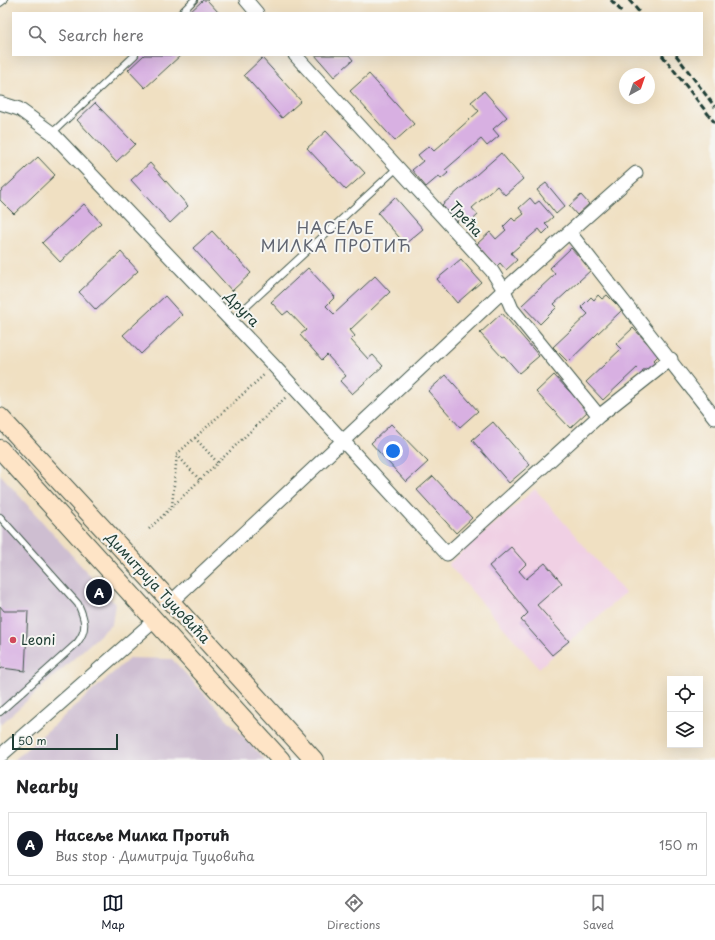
<!DOCTYPE html>
<html lang="en">
<head>
<meta charset="utf-8">
<style>
	:root { --surface:#fff; --page:#f2f2f2; --text:#202124; --muted:#757577; --line:#e0e0e0; --accent:#111827 }
	body { margin:0; font-family:"Playpen Sans",sans-serif; background:var(--page); color:var(--text) }
	.controls { position:absolute; right:12px; bottom:12px; display:grid; overflow:hidden; border-radius:0px; box-shadow:0 4px 16px #0002 }
	.controls button { width:36px; height:36px; display:grid; place-items:center; padding:0; border:0; border-bottom:1px solid var(--line); background:var(--surface); color:var(--text); font:20px sans-serif }
	.compass { position:absolute; left:619px; top:68px; width:36px; height:36px; border-radius:50%; background:var(--surface); box-shadow:0 4px 16px #0002; rotate:40deg }
	.scale { position:absolute; left:12px; bottom:10px; width:106px; box-sizing:border-box; padding-left:4px; border:2px solid #1f3d34; border-top:0; font-size:11px; line-height:14px; white-space:nowrap; color:#1f3d34; -webkit-text-stroke:3px #f6f6f2; paint-order:stroke }
	.you { position:absolute; left:393px; top:451px; width:14px; height:14px; margin:-10px; border:3px solid #fff; border-radius:50%; background:#1a73e8; box-shadow:0 0 0 6px #1a73e833 }
	.badge { display:grid; place-items:center; width:26px; height:26px; border-radius:50%; background:var(--accent); color:#fff; font-size:13px; font-weight:700 }
	.pin { position:absolute; translate:-50% -50%; border:2px solid #fff; box-shadow:0 1px 4px #0006 }
	.list { margin:0; padding:0; list-style:none }
	h2 { display:flex; justify-content:space-between; align-items:center; height:52px; margin:0; padding:0 16px; font-size:17px }
	h2 small { font-size:13px; font-weight:400; color:var(--muted) }
	.list li { display:grid; grid-template-columns:26px 1fr auto; gap:12px; align-items:center; box-sizing:border-box; height:64px; margin:0 8px 8px; padding:0 8px; border:1px solid var(--line); border-radius:0px }
	.list b { display:block; font-size:15px; white-space:nowrap }
	.list p { margin:0; font-size:13px; white-space:nowrap; color:var(--muted) }
	.list em { font-size:13px; font-style:normal; color:var(--muted) }
	.icon { flex:none; width:22px; height:22px; fill:none; stroke:currentColor; stroke-width:2; stroke-linecap:round; stroke-linejoin:round }
	.map { position:relative; flex:none; width:715px; height:760px; overflow:hidden }
	.search { position:absolute; background:var(--surface); box-shadow:0 4px 16px #0002; left:12px; right:12px; top:12px; height:44px; display:flex; align-items:center; gap:10px; box-sizing:border-box; padding:0 14px; border-radius:0px; color:var(--muted); font-size:15px }
	.sheet { height:124px; background:var(--surface) }
	nav { display:flex; justify-content:space-around; align-items:center; box-sizing:border-box; height:56px; border-top:1px solid var(--line); background:var(--surface); font-size:11px; color:var(--muted) }
	nav a { display:grid; justify-items:center; gap:2px }
	nav .on { color:var(--accent) }
	.map>svg:first-child { display:block }
	.built { fill:#f0d0e4 }
	.industrial { fill:#cebed1 }
	.building { fill:#d8b0e2 }
	.lines { fill:none; stroke-linecap:round; stroke-linejoin:round }
	.lane-casing { stroke:#3e5549; stroke-width:8 }
	.street-casing { stroke:#3e5549; stroke-width:15 }
	.secondary-casing { stroke:#3e5549; stroke-width:20 }
	.path { stroke:#3e5549; stroke-width:2.5; stroke-dasharray:1 3; stroke-linecap:butt }
	.lane { stroke:#fff; stroke-width:6 }
	.street { stroke:#fff; stroke-width:13 }
	.secondary { stroke:#fee4c6; stroke-width:18 }
	.rail { stroke:#1f3d34; stroke-width:3; stroke-dasharray:6 3; stroke-linecap:butt }
	.poi-dot { fill:#d1495b; stroke:#f6f6f2; stroke-width:1.5 }
	.labels { text-anchor:middle; stroke-width:4; stroke-linejoin:round; paint-order:stroke }
	.street-label { font-size:14px; fill:#1f3d34; stroke:#f6f6f2 }
	.poi-label { font-size:14px; fill:#1f3d34; stroke:#f6f6f2; text-anchor:start }
	.quarter-label { font-size:16px; letter-spacing:1px; fill:#606571; stroke:#f6f6f2 }
</style>
</head>
<body>
<div class="map">
<svg width="715" height="760" viewBox="0 0 715 760">
	<rect width="100%" height="100%" fill="#f6f6f2"/>
	<filter id="ink" filterUnits="userSpaceOnUse"><feTurbulence type="fractalNoise" baseFrequency=".025" numOctaves="2"/><feDisplacementMap in="SourceGraphic" scale="8" xChannelSelector="R" yChannelSelector="G"/><feConvolveMatrix kernelMatrix="1 2 1 2 8 2 1 2 1" color-interpolation-filters="sRGB"/></filter>
	<filter id="wash" filterUnits="userSpaceOnUse"><feTurbulence type="fractalNoise" baseFrequency=".012" numOctaves="4" result="noise"/><feDisplacementMap in="SourceGraphic" scale="16" xChannelSelector="R" yChannelSelector="G"/><feGaussianBlur stdDeviation="0.9" result="paint"/><feColorMatrix in="noise" values="0 0 0 0 0 0 0 0 0 0 0 0 0 0 0 0 0 1.4 0 .05"/><feComposite in="paint" operator="in"/></filter>
	<g filter="url(#wash)">
		<rect width="100%" height="100%" fill="#f0e0c2"/>
		<path class="built" d="M 535,489 L 625,593 L 539,668 L 448,564 Z"/>
		<path class="industrial" d="M 0,474 L 115,604 L 112,624 L 0,725 Z
			M 130,658 L 172,659 L 265,760 L 14,760 Z"/>
		<g id="blocks">
			<path class="building" d="M 203,0 L 207,0 L 219,13 L 189,13 Z
				M 144,55 L 181,55 L 145,88 L 128,70 Z
				M 315,55 L 349,55 L 353,60 L 334,77 Z
				M 262,58 L 301,101 L 282,118 L 244,75 Z
				M 369,74 L 414,124 L 395,141 L 350,91 Z
				M 484,91 L 507,117 L 493,129 L 499,136 L 487,146 L 481,139 L 445,170 L 448,173 L 441,179 L 439,176 L 426,187 L 412,170 L 423,161 L 418,155 L 429,146 L 434,151 L 479,111 L 471,102 Z
				M 95,103 L 135,144 L 116,162 L 77,120 Z
				M 326,131 L 365,173 L 346,190 L 307,148 Z
				M 501,153 L 523,179 L 505,195 L 497,186 L 472,208 L 478,215 L 467,225 L 460,218 L 457,222 L 442,205 Z
				M 38,157 L 55,175 L 14,214 L 0,200 L 0,192 Z
				M 150,163 L 188,206 L 170,223 L 131,180 Z
				M 546,183 L 565,206 L 556,214 L 537,190 Z
				M 581,195 L 589,204 L 577,215 L 569,206 Z
				M 395,197 L 423,229 L 405,244 L 378,213 Z
				M 530,198 L 535,204 L 539,201 L 553,217 L 545,224 L 549,228 L 543,234 L 539,229 L 511,253 L 517,260 L 506,270 L 500,263 L 497,266 L 477,244 L 490,232 L 496,239 L 506,230 L 503,227 L 512,218 L 515,221 L 524,214 L 519,208 Z
				M 84,204 L 101,223 L 60,262 L 42,243 Z
				M 212,231 L 251,273 L 232,291 L 193,248 Z
				M 571,248 L 591,270 L 554,304 L 557,307 L 540,324 L 522,305 L 555,274 L 550,268 Z
				M 121,252 L 138,271 L 96,310 L 79,292 Z
				M 461,259 L 481,282 L 457,303 L 437,279 Z
				M 308,268 L 335,297 L 326,306 L 334,314 L 375,276 L 390,292 L 350,330 L 355,336 L 351,340 L 368,359 L 373,355 L 383,366 L 352,394 L 340,381 L 346,376 L 327,355 L 322,360 L 300,335 L 306,330 L 288,311 L 283,315 L 271,302 Z
				M 598,295 L 602,299 L 607,295 L 622,310 L 568,362 L 553,347 L 588,314 L 581,307 L 591,297 L 594,300 Z
				M 165,296 L 182,315 L 141,354 L 123,335 Z
				M 502,313 L 539,356 L 519,373 L 504,356 L 502,357 L 480,333 Z
				M 633,328 L 659,355 L 653,361 L 657,366 L 650,373 L 646,368 L 642,371 L 638,367 L 603,400 L 586,382 L 621,349 L 616,344 Z
				M 446,375 L 478,411 L 460,427 L 428,391 Z
				M 554,375 L 588,411 L 570,428 L 536,392 Z
				M 493,422 L 530,465 L 509,483 L 472,440 Z
				M 391,424 L 428,462 L 406,482 L 371,443 Z
				M 433,476 L 472,518 L 456,533 L 417,490 Z
				M 511,547 L 526,564 L 519,571 L 526,579 L 545,563 L 562,583 L 537,605 L 569,641 L 552,655 L 521,620 L 528,613 L 489,566 Z
				M 0,606 L 4,611 L 28,611 L 25,671 L 2,668 L 0,670 Z"/>
		</g>
	</g>
	<g filter="url(#ink)">
		<use href="#blocks" fill-opacity="0" stroke="#3e5549" stroke-width="1"/>
		<g class="lines">
			<g class="lane-casing">
				<path id="lane" d="M 0,3 L 4,0
					M 181,13 L 194,0
					M 52,133 L 135,55
					M 231,321 L 397,168
					M 0,517 L 78,604 C 85,619 88,629 77,643 L 0,712"/>
			</g>
			<g class="street-casing">
				<path id="street" d="M 246,0 L 257,13
					M 295,55 L 492,271 L 504,290 L 512,309 L 599,416
					M 0,103 L 19,109 L 52,133 L 274,366 L 447,554 L 599,416 L 671,359
					M 570,233 L 715,418
					M 171,602 L 504,290 L 636,173
					M 0,756 L 154,621"/>
			</g>
			<g class="secondary-casing">
				<path id="secondary" d="M 0,417 L 171,602 L 314,760
					M 0,449 L 281,760"/>
			</g>
			<path class="path" d="M 195,438 L 218,463
				M 177,455 L 200,480
				M 172,506 L 177,454 L 265,374
				M 149,529 L 286,397"/>
			<use href="#lane" class="lane"/>
			<use href="#street" class="street"/>
			<use href="#secondary" class="secondary"/>
			<path class="rail" d="M 611,0 L 623,13
				M 629,0 L 640,13
				M 662,55 L 715,123
				M 676,55 L 715,107"/>
		</g>
	</g>
	<circle class="poi-dot" cx="13" cy="640" r="4"/>
	<g class="labels">
		<g class="street-label">
			<text transform="translate(466 219) rotate(48)" y="5">Трећа</text>
			<text transform="translate(242 309) rotate(46)" y="5">Друга</text>
			<text transform="translate(158 588) rotate(47)" y="5">Димитрија Туцовића</text>
		</g>
		<g class="poi-label">
			<text x="21" y="645">Leoni</text>
		</g>
		<g class="quarter-label">
			<text x="336" y="234">НАСЕЉЕ<tspan x="336" dy="18">МИЛКА ПРОТИЋ</tspan></text>
		</g>
	</g>
</svg>
<div class="controls">
<button><svg class="icon" aria-label="locate" viewBox="0 0 24 24"><circle cx="12" cy="12" r="6"/><path d="M12 2v4M12 18v4M2 12h4M18 12h4"/></svg></button>
<button><svg class="icon" aria-label="layers" viewBox="0 0 24 24"><path d="M12 4l9 5-9 5-9-5zM3 14l9 5 9-5"/></svg></button>
</div>
<svg class="compass" viewBox="-18 -18 36 36"><path d="M0-13l5 13h-10z" fill="#e53935"/><path d="M0 13l5-13h-10z" fill="#757577"/></svg>
<div class="scale">50 m</div>
<div class="you"></div>
<div class="pin badge" style="left:99px;top:592px">A</div>
<div class="search"><svg class="icon" aria-label="search" viewBox="0 0 24 24"><circle cx="10" cy="10" r="6"/><path d="M15 15l6 6"/></svg>Search here</div>
</div>
<section class="sheet">
<h2>Nearby<small></small></h2>
<ul class="list">
<li><span class="badge">A</span><div><b>Насеље Милка Протић</b><p>Bus stop · Димитрија Туцовића</p></div><em>150 m</em></li>
</ul>
</section>
<nav>
<a class="on"><svg class="icon" aria-label="map" viewBox="0 0 24 24"><path d="M3 6l6-2 6 2 6-2v14l-6 2-6-2-6 2zM9 4v14M15 6v14"/></svg>Map</a>
<a><svg class="icon" aria-label="directions" viewBox="0 0 24 24"><path d="M12 3l9 9-9 9-9-9zM9 14v-3h6M13 9l2 2-2 2"/></svg>Directions</a>
<a><svg class="icon" aria-label="saved" viewBox="0 0 24 24"><path d="M7 4h10v16l-5-4-5 4z"/></svg>Saved</a>
</nav>
</body>
</html>
